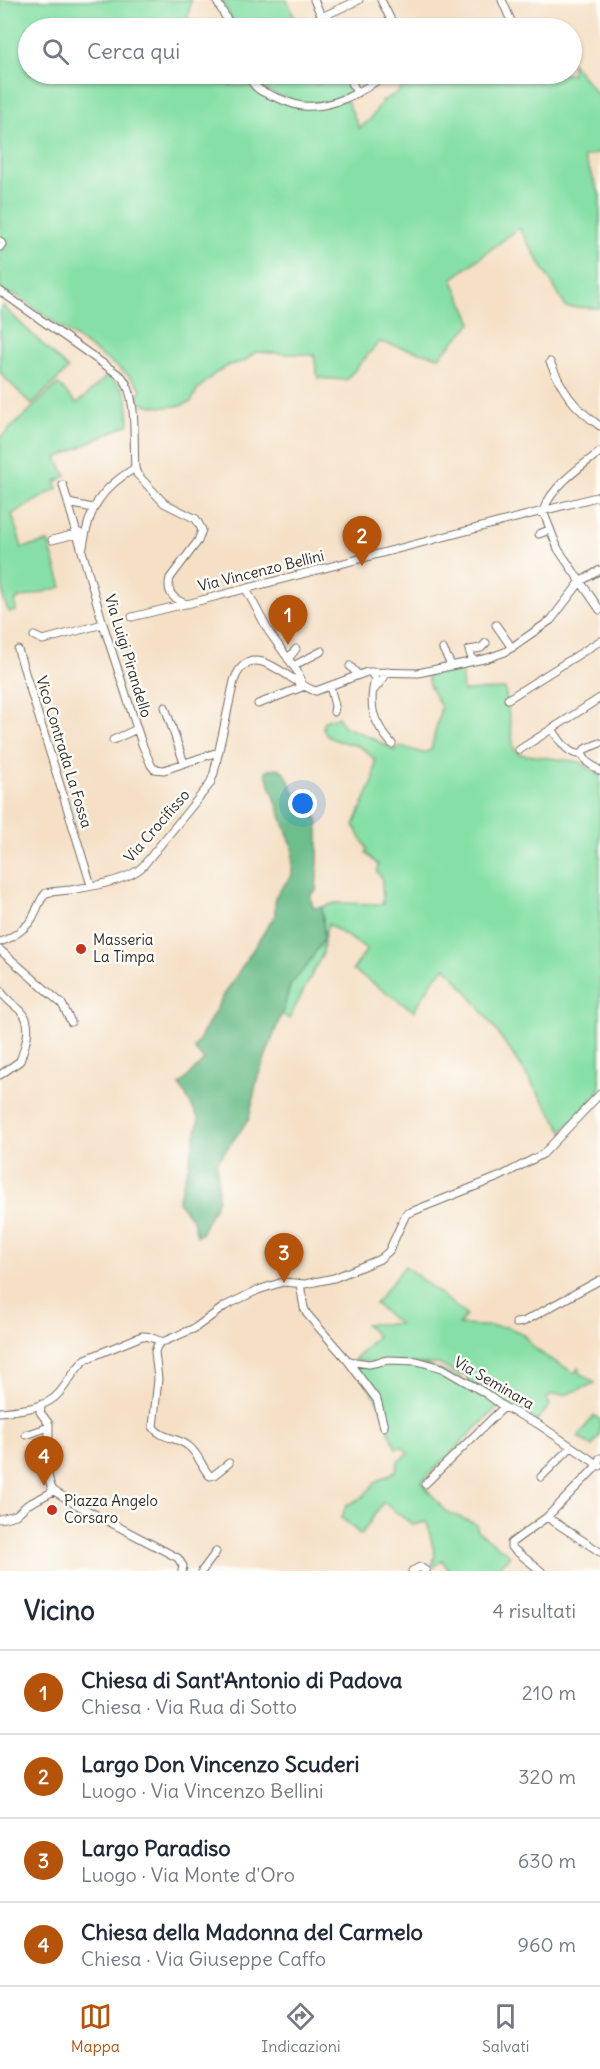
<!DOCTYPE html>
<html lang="it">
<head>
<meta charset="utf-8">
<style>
	:root { --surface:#fff; --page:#f2f2f3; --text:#1f2937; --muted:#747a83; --line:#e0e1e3; --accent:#b45309 }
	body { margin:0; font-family:Delius,sans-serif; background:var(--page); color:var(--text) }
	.you { position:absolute; left:303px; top:804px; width:21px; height:21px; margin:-15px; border:4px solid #fff; border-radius:50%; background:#1a73e8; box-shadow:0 0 0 9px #1a73e833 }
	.badge { display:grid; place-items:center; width:39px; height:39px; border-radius:50%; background:var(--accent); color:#fff; font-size:20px; font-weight:700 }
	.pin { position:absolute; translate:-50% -50px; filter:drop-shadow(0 2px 3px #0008) }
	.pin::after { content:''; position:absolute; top:32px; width:21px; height:18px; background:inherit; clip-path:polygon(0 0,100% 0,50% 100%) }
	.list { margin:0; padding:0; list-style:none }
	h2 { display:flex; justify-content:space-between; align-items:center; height:78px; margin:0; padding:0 24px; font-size:26px }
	h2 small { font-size:20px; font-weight:400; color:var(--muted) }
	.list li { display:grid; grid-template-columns:39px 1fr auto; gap:18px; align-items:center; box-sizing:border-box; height:84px; padding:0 24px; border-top:2px solid var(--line) }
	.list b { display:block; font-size:22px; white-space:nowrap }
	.list p { margin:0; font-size:20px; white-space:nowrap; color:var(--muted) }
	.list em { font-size:20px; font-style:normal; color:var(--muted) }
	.icon { flex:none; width:33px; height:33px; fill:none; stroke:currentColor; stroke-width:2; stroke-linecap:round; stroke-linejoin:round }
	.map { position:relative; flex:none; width:600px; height:1571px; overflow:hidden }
	.search { position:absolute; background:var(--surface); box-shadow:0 2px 4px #0004; left:18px; right:18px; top:18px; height:66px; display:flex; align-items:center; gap:15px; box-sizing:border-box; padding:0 21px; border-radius:33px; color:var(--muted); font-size:22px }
	.sheet { height:414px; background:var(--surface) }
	nav { display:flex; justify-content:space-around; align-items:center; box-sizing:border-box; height:84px; border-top:2px solid var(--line); background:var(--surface); font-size:16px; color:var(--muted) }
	nav a { display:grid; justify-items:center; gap:3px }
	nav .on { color:var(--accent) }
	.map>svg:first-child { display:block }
	.green { fill:#86e0a6; stroke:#588668; stroke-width:1.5 }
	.forest { fill:#6cbe8b; stroke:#4c745b; stroke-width:1.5 }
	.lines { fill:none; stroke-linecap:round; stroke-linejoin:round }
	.minor-casing { stroke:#726a61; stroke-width:9 }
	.minor { stroke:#fff; stroke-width:7 }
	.poi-dot { fill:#c8321e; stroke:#fdfcf7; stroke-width:2 }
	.labels { text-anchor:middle; stroke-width:5; stroke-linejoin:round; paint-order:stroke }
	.street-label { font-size:15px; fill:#2b2b2b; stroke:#fdfcf7 }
	.poi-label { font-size:15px; fill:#2b2b2b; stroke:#fdfcf7; text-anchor:start }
</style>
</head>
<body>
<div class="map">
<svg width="600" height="1571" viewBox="0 0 600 1571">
	<rect width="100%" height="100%" fill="#fdfcf7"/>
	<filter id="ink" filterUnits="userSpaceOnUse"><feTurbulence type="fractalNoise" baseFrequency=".0167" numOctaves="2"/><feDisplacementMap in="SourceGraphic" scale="12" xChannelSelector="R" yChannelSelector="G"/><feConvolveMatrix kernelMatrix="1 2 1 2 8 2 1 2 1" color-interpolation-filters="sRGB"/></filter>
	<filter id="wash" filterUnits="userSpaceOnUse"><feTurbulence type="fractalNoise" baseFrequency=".008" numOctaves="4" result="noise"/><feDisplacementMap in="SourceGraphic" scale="24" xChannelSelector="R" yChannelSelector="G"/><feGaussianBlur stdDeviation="1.35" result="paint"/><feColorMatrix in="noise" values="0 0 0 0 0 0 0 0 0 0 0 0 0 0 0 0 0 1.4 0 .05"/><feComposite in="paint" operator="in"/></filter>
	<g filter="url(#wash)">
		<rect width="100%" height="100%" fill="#f5e0c6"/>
		<path class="green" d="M 0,0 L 191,0 L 186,28 L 28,28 L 28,74 L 200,74 L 219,84 L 251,86 L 262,96 L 299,107 L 347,100 L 359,128 L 370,120 L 382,101 L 397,93 L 407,82 L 421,74 L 572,74 L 572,63 L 600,98 L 600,152 L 584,157 L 600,195 L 600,308 L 566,307 L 519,228 L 452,279 L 472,323 L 439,357 L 379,342 L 346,380 L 318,378 L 314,355 L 255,352 L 245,361 L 229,365 L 214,374 L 197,390 L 191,402 C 172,409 156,408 137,402 L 141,388 L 127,374 L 16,295 L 11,293 L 8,295 L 0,288 Z
			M 221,0 L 287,0 L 298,25 L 290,28 L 236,28 Z
			M 252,74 L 310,74 L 315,85 L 340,74 L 345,74 L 354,92 L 329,102 L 302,104 L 264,90 L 253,80 Z
			M 3,306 L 68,369 L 32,405 L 0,373 L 0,309 Z
			M 107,376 C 131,392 127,397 129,424 L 57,458 L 66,476 L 55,482 L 58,488 L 12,514 L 22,548 L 48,542 L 62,587 L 17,599 L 15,603 L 16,611 L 9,612 L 4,601 L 0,551 L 0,438 L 58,384 L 77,404 Z
			M 461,668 L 463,691 L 505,689 L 514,749 L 519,754 L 580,762 L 600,775 L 600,1090 L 563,1131 C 526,1075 491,1017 446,967 L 433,980 L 414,1011 L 353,970 L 367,949 L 328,924 L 324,938 L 323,953 L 289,1019 L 282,1014 L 290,985 L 306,967 L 324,938 L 322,907 L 335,903 L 383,904 L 382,878 L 377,872 L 378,865 L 366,853 L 367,849 L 354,825 L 374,779 L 375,760 C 371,756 366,750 360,747 C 350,741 327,744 323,728 L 324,721 L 338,717 L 343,726 L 370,737 L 396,751 L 400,746 L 423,753 L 431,750 L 441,707 L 429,685 L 427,675 Z
			M 405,1266 L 466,1315 L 459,1325 L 508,1327 L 523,1334 L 533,1347 L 548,1358 L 575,1373 L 579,1367 L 581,1374 L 595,1383 L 568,1394 L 550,1395 L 547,1400 L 550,1405 L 537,1421 L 507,1406 L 508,1403 L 507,1402 L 505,1404 L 467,1380 L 467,1376 L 464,1374 L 461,1376 L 439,1364 L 369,1362 L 354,1360 L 377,1336 L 365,1324 L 399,1324 L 375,1304 Z
			M 389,1362 C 399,1363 409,1362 418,1364 C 447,1368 475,1389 500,1405 L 421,1482 L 445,1511 L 476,1524 L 478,1531 L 510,1555 L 496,1571 L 449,1571 L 442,1560 L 430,1570 L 435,1556 L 427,1522 L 413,1525 L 383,1502 L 361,1535 L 342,1518 L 346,1505 L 362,1498 L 377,1481 L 388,1476 L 397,1469 L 398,1462 L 408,1453 L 403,1447 L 396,1448 L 387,1427 L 379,1402 L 353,1364 L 369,1368 Z
			M 594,1415 L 600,1420 L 600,1435 L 592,1446 L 578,1437 Z"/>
		<path class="forest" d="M 277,768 C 292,773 287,790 299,796 L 299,801 L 306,802 L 312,805 L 318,823 L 318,861 L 316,891 L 311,894 L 311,902 L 314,908 L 322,907 L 324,938 L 306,967 L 290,985 L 285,1005 L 257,1079 L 249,1119 L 217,1162 L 218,1199 L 201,1234 L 197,1236 L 193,1220 L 178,1201 L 190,1159 L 199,1119 L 180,1085 L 204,1060 L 194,1049 L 224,995 L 275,915 L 275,897 L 292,875 L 293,849 L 265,771 Z"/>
	</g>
	<g filter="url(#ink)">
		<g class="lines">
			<g class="minor-casing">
				<path id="minor" d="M 216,0 L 232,28
					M 314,0 L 327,28
					M 381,0 L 395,28
					M 502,0 L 514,28
					M 297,28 L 359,0
					M 249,74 C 252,88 262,92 275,97 C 284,100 293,105 303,106 C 331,109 364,92 385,74
					M 348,74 L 357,93
					M 0,241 L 2,244 L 0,247
					M 0,291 L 122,377 C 138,395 133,444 135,468 L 137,474 L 164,503 L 196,519 L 202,530 L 198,541 L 170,578 C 166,593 174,600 187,604 L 600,496
					M 550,362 C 563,392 573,407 600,426
					M 600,452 C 580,467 552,486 543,511 L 558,549 L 600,610
					M 63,485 L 103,624 L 142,744 L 151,765 L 154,769 L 164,770 L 218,752
					M 68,503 L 93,508
					M 539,534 L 549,530
					M 52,540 L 80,533
					M 83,547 C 89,508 100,489 135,468
					M 246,589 L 269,632 L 297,671 L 302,684
					M 132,617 L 185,604
					M 496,625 L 512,648
					M 34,636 L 43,640 L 103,624
					M 443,649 L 451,665
					M 18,650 L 91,885
					M 288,659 L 296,649
					M 473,661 L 469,650 L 481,648 L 486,643
					M 293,666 L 322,651
					M 350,666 L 358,675
					M 371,672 L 375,679 C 368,707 373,722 392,744
					M 330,686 L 335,706 L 334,712
					M 374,690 L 388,672
					M 508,699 L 600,641
					M 258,704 L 305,686
					M 165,707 L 184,763
					M 552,729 C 559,739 568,756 582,754
					M 113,740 L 137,729
					M 519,750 L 600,698
					M 582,754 L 587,762 L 600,771
					M 582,754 L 585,749 L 600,743
					M 0,942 C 12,938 29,927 34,915 C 38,907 40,899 46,893 C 54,891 62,891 70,890 C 90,887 130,880 143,866 L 210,784 L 214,773 L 234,681 C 251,633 292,686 316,691 L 367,672 L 418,673 L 488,658 L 505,652 L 551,620 L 581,581 L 600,570
					M 0,950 L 62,1004 L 71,1022
					M 0,990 C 5,999 13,1004 21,1011 C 34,1024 25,1046 20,1061 L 0,1075
					M 300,1284 L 304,1308 L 307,1314 L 348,1361 L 369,1364 L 388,1360 L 417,1361 L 442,1368 L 485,1393 L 504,1407 L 538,1424 L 600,1466
					M 516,1323 L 523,1322 L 600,1280
					M 161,1342 L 157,1346 L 155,1352 L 158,1379 L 153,1427 C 162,1439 176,1437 187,1445 C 199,1453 201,1467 210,1476 L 214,1475 L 229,1463
					M 348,1361 L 377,1400 L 384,1427
					M 42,1404 L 40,1412 L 49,1424 L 49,1436 L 45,1454 L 45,1463 L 51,1487 L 54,1491 L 77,1505 L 178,1558 L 183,1566 L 182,1571
					M 0,1412 C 19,1410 46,1409 59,1393 C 69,1382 74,1369 86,1359 L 142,1336 C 153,1335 157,1343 165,1341 L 195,1328 L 225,1306 L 258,1290 L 283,1282 L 305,1284 L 334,1278 L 380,1259 L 389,1251 L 406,1214 L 501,1176 L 543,1154 L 600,1094
					M 26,1435 L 49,1427
					M 541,1477 L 571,1447
					M 425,1484 L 504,1407
					M 547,1517 L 600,1552
					M 0,1519 L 16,1515 L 27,1505 L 54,1491
					M 202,1571 L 216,1552
					M 412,1571 L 420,1567 L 426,1571
					M 541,1571 L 511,1547 L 511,1543 L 547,1517 L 594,1469 L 600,1458"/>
			</g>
			<use href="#minor" class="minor"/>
		</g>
	</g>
	<g class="poi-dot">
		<circle cx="81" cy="949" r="6"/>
		<circle cx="52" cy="1510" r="6"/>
	</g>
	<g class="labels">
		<g class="street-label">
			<text transform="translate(261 571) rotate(-14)" y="5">Via Vincenzo Bellini</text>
			<text transform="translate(128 656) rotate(73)" y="5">Via Luigi Pirandello</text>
			<text transform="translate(64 752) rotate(73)" y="5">Vico Contrada La Fossa</text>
			<text transform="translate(157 826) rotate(-49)" y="5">Via Crocifisso</text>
			<text transform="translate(494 1383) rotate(30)" y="5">Via Seminara</text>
		</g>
		<g class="poi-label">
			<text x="93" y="945">Masseria<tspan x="93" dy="17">La Timpa</tspan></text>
			<text x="64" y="1506">Piazza Angelo<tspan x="64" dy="17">Corsaro</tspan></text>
		</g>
	</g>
</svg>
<div class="you"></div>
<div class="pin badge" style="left:288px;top:645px">1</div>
<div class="pin badge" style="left:362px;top:566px">2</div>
<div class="pin badge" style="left:284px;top:1283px">3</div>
<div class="pin badge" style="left:44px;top:1486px">4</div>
<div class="search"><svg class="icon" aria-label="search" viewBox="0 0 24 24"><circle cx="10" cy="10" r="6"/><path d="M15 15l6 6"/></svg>Cerca qui</div>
</div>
<section class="sheet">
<h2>Vicino<small>4 risultati</small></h2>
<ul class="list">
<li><span class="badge">1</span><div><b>Chiesa di Sant'Antonio di Padova</b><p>Chiesa · Via Rua di Sotto</p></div><em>210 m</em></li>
<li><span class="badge">2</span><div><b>Largo Don Vincenzo Scuderi</b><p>Luogo · Via Vincenzo Bellini</p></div><em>320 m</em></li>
<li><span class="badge">3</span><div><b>Largo Paradiso</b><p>Luogo · Via Monte d'Oro</p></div><em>630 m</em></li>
<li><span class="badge">4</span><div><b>Chiesa della Madonna del Carmelo</b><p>Chiesa · Via Giuseppe Caffo</p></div><em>960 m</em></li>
</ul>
</section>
<nav>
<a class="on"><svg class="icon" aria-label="map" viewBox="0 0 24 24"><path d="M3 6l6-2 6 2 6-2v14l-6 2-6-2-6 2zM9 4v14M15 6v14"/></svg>Mappa</a>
<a><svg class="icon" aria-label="directions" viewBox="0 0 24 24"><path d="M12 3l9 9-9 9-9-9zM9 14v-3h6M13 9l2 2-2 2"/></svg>Indicazioni</a>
<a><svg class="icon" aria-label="saved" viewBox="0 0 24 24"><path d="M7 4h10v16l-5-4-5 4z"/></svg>Salvati</a>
</nav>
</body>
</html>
